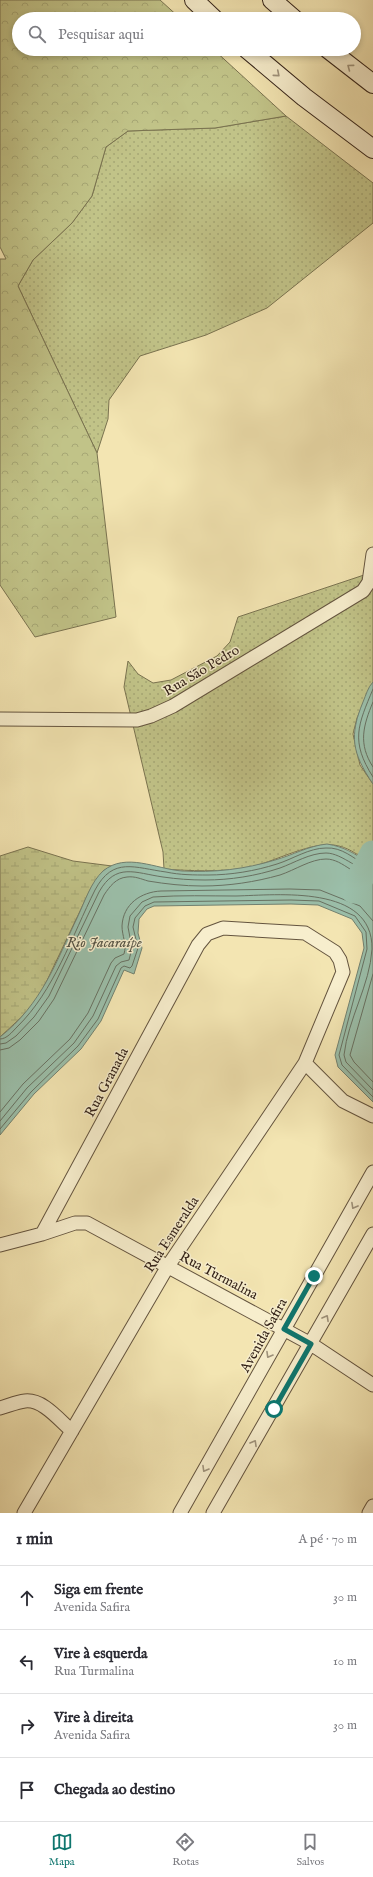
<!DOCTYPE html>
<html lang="pt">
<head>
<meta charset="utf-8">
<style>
	:root { --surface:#fff; --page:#f2f2f3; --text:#2b2b33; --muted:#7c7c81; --line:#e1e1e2; --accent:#0f766e }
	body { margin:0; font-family:"IM FELL English",serif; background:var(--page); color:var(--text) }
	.stop { position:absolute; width:12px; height:12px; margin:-9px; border:3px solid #0f766e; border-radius:50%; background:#fff }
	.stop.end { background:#0f766e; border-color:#fff; box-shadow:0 1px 4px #0008 }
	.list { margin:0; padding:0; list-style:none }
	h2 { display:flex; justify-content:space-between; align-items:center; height:52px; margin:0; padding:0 16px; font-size:17px }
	h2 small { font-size:13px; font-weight:400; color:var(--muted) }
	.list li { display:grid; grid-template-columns:26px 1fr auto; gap:12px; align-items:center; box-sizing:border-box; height:64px; padding:0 16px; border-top:1px solid var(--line) }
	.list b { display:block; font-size:15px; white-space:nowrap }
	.list p { margin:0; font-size:13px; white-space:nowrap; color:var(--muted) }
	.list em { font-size:13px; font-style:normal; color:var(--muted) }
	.icon { flex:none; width:22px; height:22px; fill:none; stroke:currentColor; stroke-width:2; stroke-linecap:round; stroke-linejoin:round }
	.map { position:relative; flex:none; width:373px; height:1513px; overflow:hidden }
	.search { position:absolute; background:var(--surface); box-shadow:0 2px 6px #0003; left:12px; right:12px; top:12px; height:44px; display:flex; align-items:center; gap:10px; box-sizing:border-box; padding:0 14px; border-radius:22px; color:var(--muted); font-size:15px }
	.sheet { height:308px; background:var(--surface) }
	nav { display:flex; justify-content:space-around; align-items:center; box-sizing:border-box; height:56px; border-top:1px solid var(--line); background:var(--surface); font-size:11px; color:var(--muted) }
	nav a { display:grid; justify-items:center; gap:2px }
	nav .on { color:var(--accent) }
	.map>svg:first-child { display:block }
	.grass { fill:url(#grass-dots); stroke:#7a7350 }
	.forest { fill:url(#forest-crowns); stroke:#7a7350 }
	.wetland { fill:url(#wetland-marsh); stroke:#7a7350 }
	.water { fill:#9bbfaa; stroke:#728170 }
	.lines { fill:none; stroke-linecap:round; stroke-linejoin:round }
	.shore { stroke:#687162; stroke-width:1 }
	.river { stroke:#9bbfaa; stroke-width:27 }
	.minor-casing { stroke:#64543f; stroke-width:15 }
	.secondary-casing { stroke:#342319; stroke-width:20 }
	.minor { stroke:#f7eecd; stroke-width:13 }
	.secondary { stroke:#f7eecd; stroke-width:18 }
	.oneway { stroke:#9f937c }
	.route { stroke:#0f766e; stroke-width:5 }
	.labels { text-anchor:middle; stroke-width:3; stroke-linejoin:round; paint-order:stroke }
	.street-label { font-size:14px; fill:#342319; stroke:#f7eecd }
	.water-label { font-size:15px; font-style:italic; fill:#535244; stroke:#f7eecd }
</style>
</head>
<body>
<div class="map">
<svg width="373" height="1513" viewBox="0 0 373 1513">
	<defs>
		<pattern id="grass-dots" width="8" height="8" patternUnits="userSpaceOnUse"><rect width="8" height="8" fill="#c1c388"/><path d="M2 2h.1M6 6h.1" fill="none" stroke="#a6a775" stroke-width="1.8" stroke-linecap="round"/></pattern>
		<pattern id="forest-crowns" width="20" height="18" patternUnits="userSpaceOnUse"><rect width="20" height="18" fill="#c1c388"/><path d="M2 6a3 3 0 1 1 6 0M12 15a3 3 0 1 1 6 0" fill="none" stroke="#a6a775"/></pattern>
		<pattern id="wetland-marsh" width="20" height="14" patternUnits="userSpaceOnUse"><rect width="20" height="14" fill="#c1c388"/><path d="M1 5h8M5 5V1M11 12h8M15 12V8" fill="none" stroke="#a6a775"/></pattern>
	</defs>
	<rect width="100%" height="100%" fill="#f3e5b2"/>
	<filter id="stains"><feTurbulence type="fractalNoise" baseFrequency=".005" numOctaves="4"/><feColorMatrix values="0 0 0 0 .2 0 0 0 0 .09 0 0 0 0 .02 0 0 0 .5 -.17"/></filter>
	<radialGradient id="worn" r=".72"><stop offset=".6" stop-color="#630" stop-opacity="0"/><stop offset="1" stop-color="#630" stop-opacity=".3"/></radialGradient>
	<path class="grass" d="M 286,116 L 373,183 L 373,223 L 267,308 L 206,335 L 140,356 L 109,400 L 108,419 L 97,453 L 18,286 L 33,260 L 72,223 L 92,196 L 106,147 L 128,131 L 215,128 Z
		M 373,572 L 373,682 L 357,718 L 353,734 L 360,765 L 373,784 L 373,857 L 369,862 C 359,856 351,849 339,846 C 313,839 274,863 246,868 C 218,872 191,871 164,869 L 163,852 L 124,687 L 128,661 L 138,674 L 153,683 L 171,680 L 217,656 L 230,642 L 238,617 Z"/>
	<path class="forest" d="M 0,0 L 160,0 L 181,19 L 19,19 L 19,49 L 213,49 L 286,116 L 215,128 L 128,131 L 106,147 L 92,196 L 72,223 L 33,260 L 18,286 L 97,453 L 116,617 L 35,637 L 0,585 L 0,259 L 6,259 L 0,247 Z"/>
	<path class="wetland" d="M 28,847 L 73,861 L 112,866 L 103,871 L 91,888 L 42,991 L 27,1012 L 0,1037 L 0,856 Z"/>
	<path class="water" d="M 373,682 L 373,784 C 352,753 349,736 363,702 C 366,695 368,687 373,682 Z
		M 327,844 C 345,847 353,853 368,862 L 373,857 L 373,1102 L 338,1067 L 335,1055 L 364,948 L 362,933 L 352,919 L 318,905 L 291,904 L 154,906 L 147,909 L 139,919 L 138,933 L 142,948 L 134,974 L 124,970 L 101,1021 L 81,1049 L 34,1094 L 0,1135 L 0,1037 C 42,1004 56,962 78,916 C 85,901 91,882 103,871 C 126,852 156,869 182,871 C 213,873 246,869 275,860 C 293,855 308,846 327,844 Z"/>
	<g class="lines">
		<path class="shore" d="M 373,689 C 358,725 350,741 373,777
			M 373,702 C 363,726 358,744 373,767
			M 373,974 L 350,1055 L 354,1062 L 373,1082
			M 0,1039 C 7,1039 12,1032 17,1027 C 54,991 72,936 95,890 C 113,856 135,868 166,872 C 180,875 194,875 208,875 C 231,875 255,871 277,864 C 293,859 309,848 326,848 C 342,847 353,858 367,866 L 373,863
			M 0,1044 L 6,1043 L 16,1036 L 34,1017 L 49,996 L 99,892 C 116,862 135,873 163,877 C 177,879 190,880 205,880 C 230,880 256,876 280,868 C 294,863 310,853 326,853 C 343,853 361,874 373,870
			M 0,1050 L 9,1048 L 20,1040 L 39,1021 L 54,999 L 104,895 C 110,886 116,878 127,877 C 135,876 141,879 148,881 C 166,884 184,886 202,886 C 229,886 255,882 280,875 C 295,870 311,859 326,859 C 344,859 356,880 373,876
			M 0,1112 L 23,1084 L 70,1039 L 88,1013 L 111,963 L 115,958 L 124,954 C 127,944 122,936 122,926 C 123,904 141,892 161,891 L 290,889 L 320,890 L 360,906 L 373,921
			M 0,1121 L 27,1088 L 74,1043 L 93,1016 L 116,966 L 121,962 L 129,960 L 132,948 L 128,927 L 130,916 L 142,902 L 153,897 C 181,895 208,896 236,896 C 277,895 373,884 372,949 C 370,985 348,1019 344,1055 L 346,1062 L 373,1090
			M 0,1129 L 31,1092 L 78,1046 L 98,1019 L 121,968 L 124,966 L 130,968 L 132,966 L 138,948 L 133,927 L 135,918 L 145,906 L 154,902 L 291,900 L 319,901 L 355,916 L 366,932 L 367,949 L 339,1055 L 342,1065 L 373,1097"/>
		<path class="river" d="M 354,890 L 373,854"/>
		<g class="minor-casing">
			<path id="minor" d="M 0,719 L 137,720 L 151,716 L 173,706 L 363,591 L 369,582 L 373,554
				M 305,1063 L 343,1101 L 373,1116
				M 0,1245 L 42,1234 L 75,1223 L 87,1223 L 311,1344 L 373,1385
				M 0,1408 C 8,1406 16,1402 25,1401 C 43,1399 59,1420 72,1431
				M 24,1513 L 168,1266 L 305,1063 L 343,972 L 340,960 L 335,952 L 305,933 L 223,928 L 207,934 L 198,945 L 42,1234
				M 180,1513 L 373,1172
				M 213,1513 L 373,1234
				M 369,1513 L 373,1506"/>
		</g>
		<g class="secondary-casing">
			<path id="secondary" d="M 194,0 L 214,19
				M 272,0 L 294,19
				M 247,49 L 304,97 L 373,149
				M 328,49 L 373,84"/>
		</g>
		<use href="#minor" class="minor"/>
		<use href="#secondary" class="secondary"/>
	</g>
	<defs><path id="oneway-chevron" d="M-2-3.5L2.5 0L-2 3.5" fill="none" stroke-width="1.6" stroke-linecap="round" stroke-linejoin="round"/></defs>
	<g class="oneway">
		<use href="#oneway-chevron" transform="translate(350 67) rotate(-143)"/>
		<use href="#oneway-chevron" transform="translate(277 74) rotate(40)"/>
		<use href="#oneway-chevron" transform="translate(354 1206) rotate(119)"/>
		<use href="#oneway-chevron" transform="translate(326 1318) rotate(-61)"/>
		<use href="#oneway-chevron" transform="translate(269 1355) rotate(120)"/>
		<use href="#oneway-chevron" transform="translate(254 1443) rotate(-60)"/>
		<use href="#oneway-chevron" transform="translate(205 1469) rotate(120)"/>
	</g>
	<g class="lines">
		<path class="route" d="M 274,1409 L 311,1344 L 284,1329 L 314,1276"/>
	</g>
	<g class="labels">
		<g class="street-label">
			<text transform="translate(201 670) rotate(-31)" y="5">Rua São Pedro</text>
			<text transform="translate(106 1082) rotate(-62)" y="5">Rua Granada</text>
			<text transform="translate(171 1234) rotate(-57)" y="5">Rua Esmeralda</text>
			<text transform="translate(219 1275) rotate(28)" y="5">Rua Turmalina</text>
			<text transform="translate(263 1335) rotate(-61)" y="5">Avenida Safira</text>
		</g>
		<g class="water-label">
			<text x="104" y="947">Rio Jacaraípe</text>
		</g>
	</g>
	<rect width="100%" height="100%" filter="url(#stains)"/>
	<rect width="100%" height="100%" fill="url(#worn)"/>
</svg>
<div class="stop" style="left:274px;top:1409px"></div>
<div class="stop end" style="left:314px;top:1276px"></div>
<div class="search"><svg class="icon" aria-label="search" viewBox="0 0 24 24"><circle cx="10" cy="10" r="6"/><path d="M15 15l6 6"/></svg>Pesquisar aqui</div>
</div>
<section class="sheet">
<h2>1 min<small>A pé · 70 m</small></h2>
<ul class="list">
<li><svg class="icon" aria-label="ahead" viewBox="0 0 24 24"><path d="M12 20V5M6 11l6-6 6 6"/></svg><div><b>Siga em frente</b><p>Avenida Safira</p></div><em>30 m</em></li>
<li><svg class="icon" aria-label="left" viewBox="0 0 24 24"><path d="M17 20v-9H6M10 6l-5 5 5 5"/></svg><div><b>Vire à esquerda</b><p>Rua Turmalina</p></div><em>10 m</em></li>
<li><svg class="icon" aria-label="right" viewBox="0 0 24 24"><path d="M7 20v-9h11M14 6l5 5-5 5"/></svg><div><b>Vire à direita</b><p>Avenida Safira</p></div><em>30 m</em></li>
<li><svg class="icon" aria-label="arrive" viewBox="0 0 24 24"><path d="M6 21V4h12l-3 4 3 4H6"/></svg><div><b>Chegada ao destino</b></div></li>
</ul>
</section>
<nav>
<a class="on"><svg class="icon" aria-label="map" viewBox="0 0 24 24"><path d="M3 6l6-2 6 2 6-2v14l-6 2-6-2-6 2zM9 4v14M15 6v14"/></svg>Mapa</a>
<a><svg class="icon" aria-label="directions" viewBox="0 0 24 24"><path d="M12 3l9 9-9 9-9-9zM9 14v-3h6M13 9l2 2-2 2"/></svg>Rotas</a>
<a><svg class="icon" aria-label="saved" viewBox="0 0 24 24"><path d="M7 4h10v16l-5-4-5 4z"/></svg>Salvos</a>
</nav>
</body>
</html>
